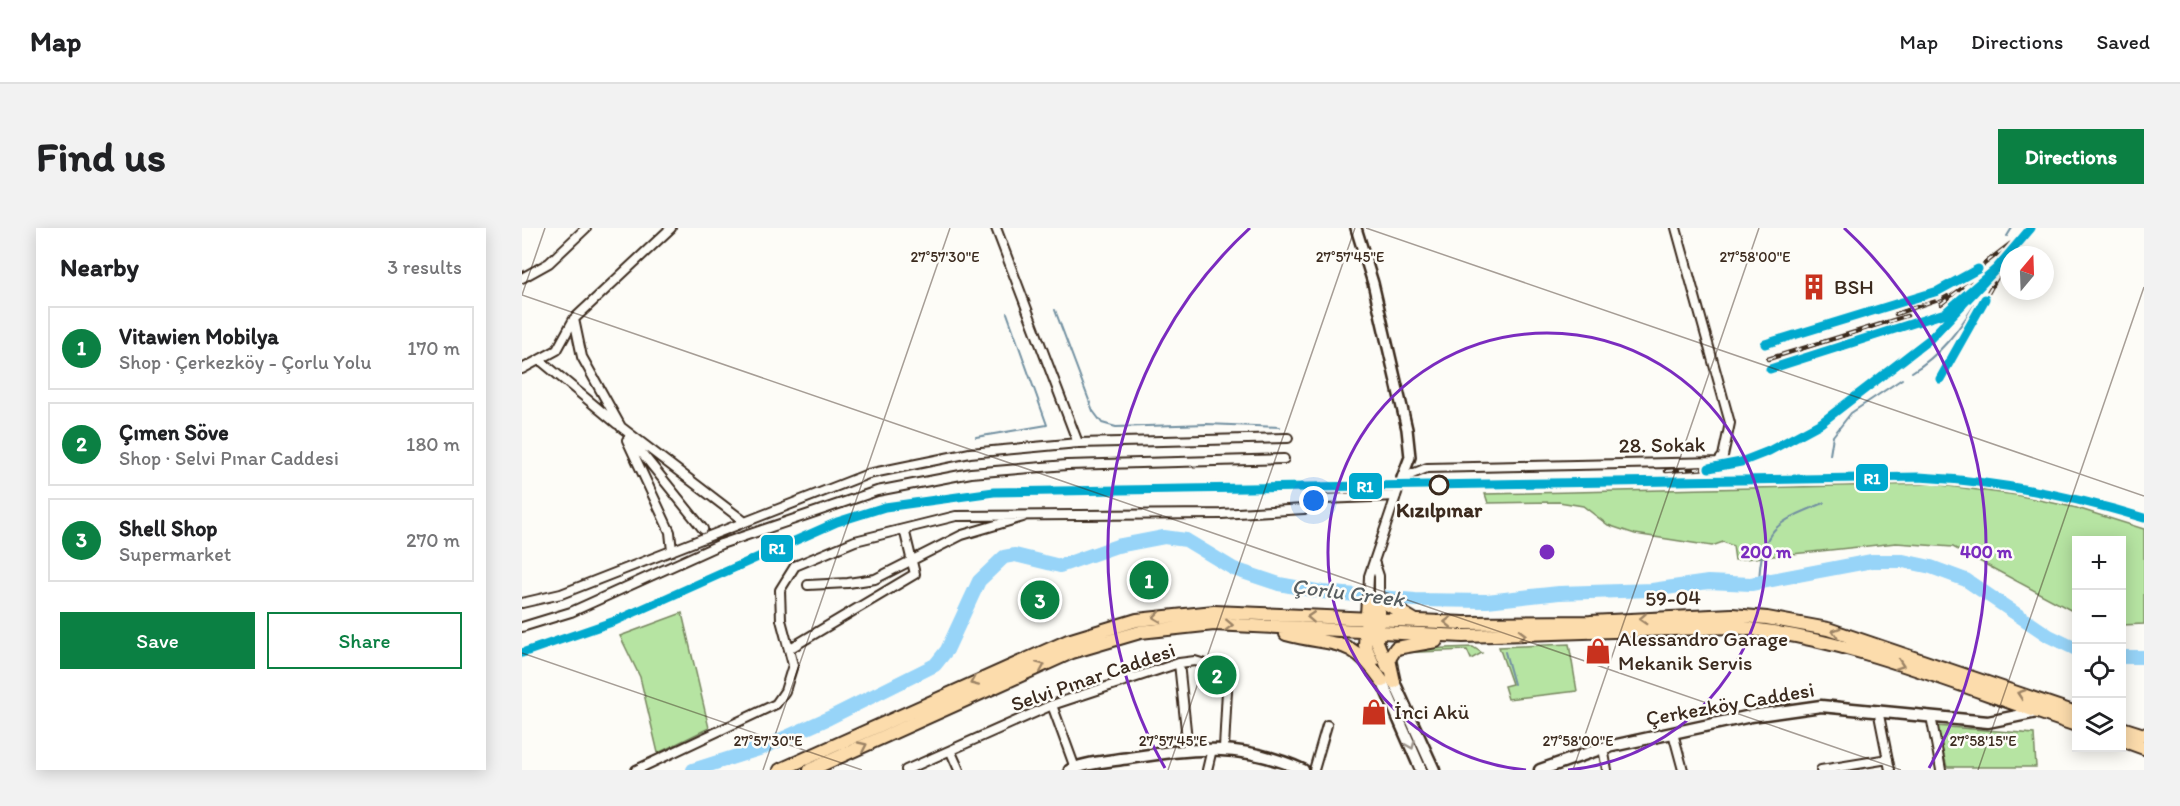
<!DOCTYPE html>
<html lang="en">
<head>
<meta charset="utf-8">
<style>
	:root { --surface:#fff; --page:#f2f2f2; --text:#202124; --muted:#757577; --line:#e0e0e0; --accent:#0b8043 }
	body { margin:0; font-family:Itim,sans-serif; background:var(--page); color:var(--text) }
	.controls { position:absolute; right:18px; bottom:18px; display:grid; overflow:hidden; border-radius:0px; box-shadow:0 3px 15px #0003 }
	.controls button { width:54px; height:54px; display:grid; place-items:center; padding:0; border:0; border-bottom:2px solid var(--line); background:var(--surface); color:var(--text); font:30px sans-serif }
	.compass { position:absolute; left:1478px; top:18px; width:54px; height:54px; border-radius:50%; background:var(--surface); box-shadow:0 3px 15px #0003; rotate:19deg }
	.you { position:absolute; left:792px; top:273px; width:21px; height:21px; margin:-15px; border:4px solid #fff; border-radius:50%; background:#1a73e8; box-shadow:0 0 0 9px #1a73e833 }
	.badge { display:grid; place-items:center; width:39px; height:39px; border-radius:50%; background:var(--accent); color:#fff; font-size:20px; font-weight:700 }
	.pin { position:absolute; translate:-50% -50%; border:3px solid #fff; box-shadow:0 2px 6px #0006 }
	.list { margin:0; padding:0; list-style:none }
	h2 { display:flex; justify-content:space-between; align-items:center; height:78px; margin:0; padding:0 24px; font-size:26px }
	h2 small { font-size:20px; font-weight:400; color:var(--muted) }
	.list li { display:grid; grid-template-columns:39px 1fr auto; gap:18px; align-items:center; box-sizing:border-box; height:84px; margin:0 12px 12px; padding:0 12px; border:2px solid var(--line); border-radius:0px }
	.list b { display:block; font-size:22px; white-space:nowrap }
	.list p { margin:0; font-size:20px; white-space:nowrap; color:var(--muted) }
	.list em { font-size:20px; font-style:normal; color:var(--muted) }
	.actions { display:flex; gap:12px; padding:18px 24px }
	.actions a { flex:1; padding:14px 0; border:2px solid var(--accent); border-radius:0px; text-align:center; font-size:21px; color:var(--accent) }
	.actions .main { background:var(--accent); color:#fff }
	.icon { flex:none; width:33px; height:33px; fill:none; stroke:currentColor; stroke-width:2; stroke-linecap:round; stroke-linejoin:round }
	.map { position:relative; flex:none; width:1622px; height:542px; overflow:hidden; border-radius:0px }
	header { display:flex; align-items:center; gap:36px; box-sizing:border-box; height:84px; padding:0 30px; background:var(--surface); border-bottom:2px solid var(--line) }
	header strong { font-size:28px }
	nav { display:flex; gap:33px; margin-inline-start:auto; font-size:21px }
	.intro { display:flex; align-items:center; justify-content:space-between; box-sizing:border-box; height:144px; padding:0 36px }
	h1 { margin:0; font-size:42px }
	.button { padding:15px 27px; border-radius:0px; background:var(--accent); color:#fff; font-size:21px; font-weight:700 }
	main { display:flex; gap:36px; padding:0 36px }
	aside { flex:1; background:var(--surface); border-radius:0px; box-shadow:0 3px 15px #0003 }
	.map>svg:first-child { display:block }
	.green { fill:#b6e4a2; stroke:#788760; stroke-width:1.5 }
	.lines { fill:none; stroke-linecap:round; stroke-linejoin:round }
	.stream { stroke:#7290a1; stroke-width:2 }
	.river { stroke:#97d4f8; stroke-width:14 }
	.minor-casing { stroke:#3b2a1e; stroke-width:12 }
	.tertiary-casing { stroke:#3b2a1e; stroke-width:14 }
	.secondary-casing { stroke:#3b2a1e; stroke-width:15 }
	.primary-casing { stroke:#3b2a1e; stroke-width:16 }
	.minor { stroke:#fdfcf7; stroke-width:8 }
	.tertiary { stroke:#fdfcf7; stroke-width:9 }
	.secondary { stroke:#fdfcf7; stroke-width:10 }
	.primary { stroke:#fcdcac; stroke-width:12 }
	.rail-casing { stroke:#3b2a1e; stroke-width:4.5 }
	.rail { stroke:#fdfcf7; stroke-width:2; stroke-dasharray:7; stroke-linecap:butt }
	.rail-1-casing { stroke:#fdfcf7; stroke-width:14 }
	.rail-1 { stroke:#00a9ce; stroke-width:9 }
	.oneway { stroke:#9c8365 }
	.oneway2 { stroke:#9c938a }
	.ticks { fill:none; stroke:#3b2a1e; stroke-width:1.5; stroke-opacity:0.45 }
	.ring { fill:none; stroke:#7b2cbf; stroke-width:3 }
	.stop-dot { fill:#fdfcf7; stroke:#3b2a1e; stroke-width:3 }
	.labels { text-anchor:middle; stroke-width:5; stroke-linejoin:round; paint-order:stroke }
	.poi-label { font-size:21px; fill:#3b2a1e; stroke:#fdfcf7; text-anchor:start }
	.street-label { font-size:21px; fill:#3b2a1e; stroke:#fdfcf7 }
	.stop-label { font-size:21px; font-weight:bold; fill:#3b2a1e; stroke:#fdfcf7 }
	.water-label { font-size:22px; font-style:italic; fill:#575d5f; stroke:#fdfcf7 }
	.ticks-label { font-size:15px; text-anchor:middle; fill:#3b2a1e; stroke:#fdfcf7; stroke-width:5; stroke-linejoin:round; paint-order:stroke }
	.centre { fill:#7b2cbf; stroke:#fdfcf7; stroke-width:3 }
	.ring-label { font-size:18px; text-anchor:middle; font-weight:bold; fill:#7b2cbf; stroke:#fdfcf7; stroke-width:5; stroke-linejoin:round; paint-order:stroke }
	.line-badge { stroke:#fdfcf7; stroke-width:2 }
	.badge-label { font-size:16px; text-anchor:middle; font-weight:bold; fill:#fff }
</style>
</head>
<body>
<header>
<strong>Map</strong>
<nav><a>Map</a><a>Directions</a><a>Saved</a></nav>
</header>
<div class="intro"><h1>Find us</h1><a class="button">Directions</a></div>
<main>
<aside>
<h2>Nearby<small>3 results</small></h2>
<ul class="list">
<li><span class="badge">1</span><div><b>Vitawien Mobilya</b><p>Shop · Çerkezköy - Çorlu Yolu</p></div><em>170 m</em></li>
<li><span class="badge">2</span><div><b>Çımen Söve</b><p>Shop · Selvi Pınar Caddesi</p></div><em>180 m</em></li>
<li><span class="badge">3</span><div><b>Shell Shop</b><p>Supermarket</p></div><em>270 m</em></li>
</ul>
<div class="actions"><a class="main">Save</a><a>Share</a></div>
</aside>
<div class="map">
<svg width="1622" height="542" viewBox="0 0 1622 542">
	<rect width="100%" height="100%" fill="#fdfcf7"/>
	<filter id="ink" filterUnits="userSpaceOnUse"><feTurbulence type="fractalNoise" baseFrequency=".0167" numOctaves="2"/><feDisplacementMap in="SourceGraphic" scale="12" xChannelSelector="R" yChannelSelector="G"/><feConvolveMatrix kernelMatrix="1 2 1 2 8 2 1 2 1" color-interpolation-filters="sRGB"/></filter>
	<g filter="url(#ink)">
		<path class="green" d="M 1411,256 L 1494,267 L 1555,280 L 1622,301 L 1622,396 L 1600,397 L 1600,313 L 1554,313 L 1554,385 L 1431,319 L 1374,315 L 1213,332 L 1211,318 L 1201,314 L 1190,318 L 1113,306 L 1086,297 L 1061,278 L 1037,274 L 966,275 L 963,266 Z
			M 160,385 L 187,500 L 136,525 L 118,449 L 98,408 Z
			M 1047,416 L 1055,463 L 986,471 L 982,458 L 990,456 L 977,419 Z
			M 951,419 L 960,425 L 949,431 L 945,422 L 874,425 L 876,438 L 870,439 L 873,422 Z
			M 1414,498 L 1512,506 L 1514,539 L 1425,539 Z"/>
		<g class="lines">
			<path class="stream" d="M 1485,8 L 1490,0
				M 533,82 L 571,183 L 580,195 L 594,199 L 685,196 L 758,199
				M 1390,144 C 1418,127 1436,103 1453,76
				M 454,209 L 525,197 L 485,85
				M 1308,227 L 1311,208 L 1329,185 L 1380,151
				M 1237,355 C 1239,300 1255,294 1302,275
				M 983,424 L 992,456"/>
			<path class="river" d="M 1600,429 L 1622,429
				M 171,542 L 240,520 L 307,490 L 413,437 L 425,422 L 457,353 L 482,329 L 493,327 L 538,338 L 595,318 L 642,309 L 664,312 L 712,341 L 757,356 L 800,364 L 893,372 L 965,373 L 1037,365 L 1130,362 L 1186,354 L 1229,356 L 1350,333 L 1381,333 L 1409,339 L 1444,352 L 1527,408 L 1554,421"/>
			<g class="minor-casing">
				<path id="minor" d="M 474,0 L 556,215
					M 0,50 L 27,35 L 64,0
					M 52,91 L 60,129 L 99,199 L 223,294
					M 18,132 L 95,196
					M 0,141 L 35,122 L 52,91 L 149,0
					M 107,209 L 181,301
					M 105,212 L 148,304 L 150,323
					M 853,336 L 857,348 L 857,371
					M 286,357 L 326,355 L 353,351 L 440,307 L 501,289
					M 846,371 L 847,348 L 880,250 L 905,240 L 1196,234 L 1201,228 L 1208,195 L 1154,0
					M 0,375 L 39,366 L 346,246 L 448,225 L 556,215 L 766,210
					M 0,399 L 49,384 L 199,316 L 355,263 L 449,245 L 545,237 L 762,231
					M 267,421 L 393,346 L 382,301
					M 657,435 L 666,521
					M 530,477 L 553,540
					M 1356,482 L 1368,542
					M 1409,488 L 1419,542
					M 1151,505 L 1161,542
					M 1081,520 L 1085,542
					M 429,524 L 437,542
					M 114,542 L 254,476 L 263,463 L 271,437 L 259,392 L 258,362 L 273,338 L 333,313 L 434,288 L 699,286 L 782,281 L 803,271 L 874,268
					M 384,542 L 530,477 L 657,435 L 673,433 L 706,443 L 702,520
					M 685,542 L 690,521
					M 792,542 L 805,497
					M 1299,542 L 1366,531"/>
			</g>
			<g class="tertiary-casing">
				<path id="tertiary" d="M 834,0 L 851,55 L 885,201 L 888,229 L 880,250"/>
			</g>
			<g class="secondary-casing">
				<path id="secondary" d="M 860,453 L 899,542
					M 872,454 L 912,542
					M 548,542 C 566,534 588,533 607,530 C 672,520 719,514 781,542
					M 1018,542 L 1081,520 L 1229,488 L 1299,478 L 1466,494 L 1515,484"/>
			</g>
			<g class="primary-casing">
				<path id="primary" d="M 846,371 L 843,417 L 850,434
					M 857,371 L 855,414 L 866,440
					M 857,371 L 892,392
					M 764,406 C 812,419 829,407 860,453
					M 872,454 L 867,431 L 874,420 L 914,413
					M 1600,500 L 1622,507
					M 1600,512 L 1622,520
					M 258,542 L 546,413 L 615,392 L 692,384 L 942,395 L 1068,394 L 1210,387 L 1245,390 L 1306,401 L 1554,485
					M 288,542 L 550,424 L 618,404 L 692,396 L 941,408 L 1210,399 C 1329,409 1442,460 1554,497"/>
			</g>
			<use href="#minor" class="minor"/>
			<use href="#tertiary" class="tertiary"/>
			<use href="#secondary" class="secondary"/>
			<use href="#primary" class="primary"/>
			<g class="rail-casing">
				<path id="rail" d="M 1468,47 L 1509,0
					M 1419,76 L 1462,44
					M 1374,86 L 1425,68
					M 1243,116 L 1416,63 L 1453,43 L 1488,16
					M 1246,131 L 1385,88
					M 1248,141 L 1407,90 L 1436,75
					M 1418,151 L 1478,44
					M 1144,243 L 1187,240 L 1219,234 L 1272,211 L 1299,195 L 1408,111 L 1474,41"/>
			</g>
			<use href="#rail" class="rail"/>
			<g class="rail-1-casing">
				<path id="rail-1" d="M 1243,116 L 1416,63 L 1456,41
					M 1248,141 L 1423,85 L 1474,41 L 1509,0
					M 1418,151 L 1463,71
					M 1187,240 L 1219,234 L 1247,223 L 1299,195 L 1408,111 L 1474,41
					M 0,425 L 93,393 L 315,294 L 363,279 L 472,264 L 1397,249 C 1475,253 1547,267 1622,290"/>
			</g>
			<use href="#rail-1" class="rail-1"/>
		</g>
		<defs><path id="oneway-chevron" d="M-2-3.5L2.5 0L-2 3.5" fill="none" stroke-width="1.6" stroke-linecap="round" stroke-linejoin="round" transform="scale(1.5)"/></defs>
		<g class="oneway">
			<use href="#oneway-chevron" transform="translate(635 389) rotate(172)"/>
			<use href="#oneway-chevron" transform="translate(789 389) rotate(-177)"/>
			<use href="#oneway-chevron" transform="translate(1121 391) rotate(177)"/>
			<use href="#oneway-chevron" transform="translate(926 394) rotate(-179)"/>
			<use href="#oneway-chevron" transform="translate(707 397) rotate(2)"/>
			<use href="#oneway-chevron" transform="translate(1314 404) rotate(-163)"/>
			<use href="#oneway-chevron" transform="translate(1000 407) rotate(-1)"/>
			<use href="#oneway-chevron" transform="translate(1378 437) rotate(19)"/>
			<use href="#oneway-chevron" transform="translate(519 438) rotate(-23)"/>
			<use href="#oneway-chevron" transform="translate(452 454) rotate(156)"/>
			<use href="#oneway-chevron" transform="translate(1499 466) rotate(-161)"/>
			<use href="#oneway-chevron" transform="translate(341 518) rotate(-25)"/>
		</g>
		<use class="oneway2" href="#oneway-chevron" transform="translate(889 517) rotate(67)"/>
	</g>
	<path class="ticks" d="M 844,0 L 1622,268M 0,67 L 23,0M 0,67 L 1379,542M 0,425 L 340,542M 241,542 L 428,0M 646,542 L 833,0M 1051,542 L 1237,0M 1456,542 L 1622,59"/>
	<g class="ring">
		<path d="M1004 542A219 219 0 1 1 1046 542"/>
		<path d="M643 540A439 439 0 0 1 728 0M1322 0A439 439 0 0 1 1407 540"/>
	</g>
	<defs>
		<g id="building-bare" transform="scale(2.07)"><path d="M-4-6H4V6H1V3H-1V6H-4ZM-2.5-4.3h1.7v1.8h-1.7ZM.8-4.3h1.7v1.8H.8ZM-2.5-1h1.7V.8h-1.7ZM.8-1h1.7V.8H.8Z" fill="#c8321e" stroke="#fdfcf7" stroke-width="2.5" paint-order="stroke"/></g>
		<g id="shop-bare" transform="scale(2.07)"><path d="M-5-2.5h2.3a2.7 3.5 0 0 1 5.4 0H5L5.5 6h-11ZM-1.5-2.5h3a1.5 2.3 0 0 0-3 0Z" fill="#c8321e" stroke="#fdfcf7" stroke-width="2.5" paint-order="stroke"/></g>
	</defs>
	<g fill-rule="evenodd">
		<use href="#building-bare" x="1292" y="59"/>
		<use href="#shop-bare" x="1076" y="423"/>
		<use href="#shop-bare" x="852" y="484"/>
	</g>
	<circle class="stop-dot" cx="917" cy="257" r="9"/>
	<g class="labels">
		<g class="poi-label">
			<text x="1312" y="66">BSH</text>
			<text x="1096" y="418">Alessandro Garage<tspan x="1096" dy="24">Mekanik Servis</tspan></text>
			<text x="872" y="491">İnci Akü</text>
		</g>
		<g class="street-label">
			<text transform="translate(1140 217) rotate(-1)" y="7">28. Sokak</text>
			<text transform="translate(1151 370) rotate(-2)" y="7">59-04</text>
			<text transform="translate(571 449) rotate(-19)" y="7">Selvi Pınar Caddesi</text>
			<text transform="translate(1208 476) rotate(-10)" y="7">Çerkezköy Caddesi</text>
		</g>
		<g class="stop-label">
			<text x="917" y="289">Kızılpınar</text>
		</g>
		<g class="water-label">
			<text transform="translate(826 364) rotate(7)" y="8">Çorlu Creek</text>
		</g>
	</g>
	<g class="ticks-label">
		<text x="423" y="34">27°57'30"E</text>
		<text x="828" y="34">27°57'45"E</text>
		<text x="1233" y="34">27°58'00"E</text>
		<text x="246" y="518">27°57'30"E</text>
		<text x="651" y="518">27°57'45"E</text>
		<text x="1056" y="518">27°58'00"E</text>
		<text x="1461" y="518">27°58'15"E</text>
	</g>
	<circle cx="1025" cy="324" r="9" class="centre"/>
	<g class="ring-label">
		<text x="1244" y="330">200 m</text>
		<text x="1464" y="330">400 m</text>
	</g>
	<g class="line-badge">
		<rect x="1333" y="235" width="34" height="29" rx="6" fill="#00a9ce"/>
		<rect x="826" y="244" width="35" height="28" rx="6" fill="#00a9ce"/>
		<rect x="238" y="306" width="34" height="29" rx="6" fill="#00a9ce"/>
	</g>
	<g class="badge-label">
		<text x="1350" y="256">R1</text>
		<text x="843" y="264">R1</text>
		<text x="255" y="326">R1</text>
	</g>
</svg>
<div class="controls">
<button>+</button>
<button>−</button>
<button><svg class="icon" aria-label="locate" viewBox="0 0 24 24"><circle cx="12" cy="12" r="6"/><path d="M12 2v4M12 18v4M2 12h4M18 12h4"/></svg></button>
<button><svg class="icon" aria-label="layers" viewBox="0 0 24 24"><path d="M12 4l9 5-9 5-9-5zM3 14l9 5 9-5"/></svg></button>
</div>
<svg class="compass" viewBox="-18 -18 36 36"><path d="M0-13l5 13h-10z" fill="#e53935"/><path d="M0 13l5-13h-10z" fill="#757577"/></svg>
<div class="you"></div>
<div class="pin badge" style="left:627px;top:352px">1</div>
<div class="pin badge" style="left:695px;top:447px">2</div>
<div class="pin badge" style="left:518px;top:372px">3</div>
</div>
</main>
</body>
</html>
